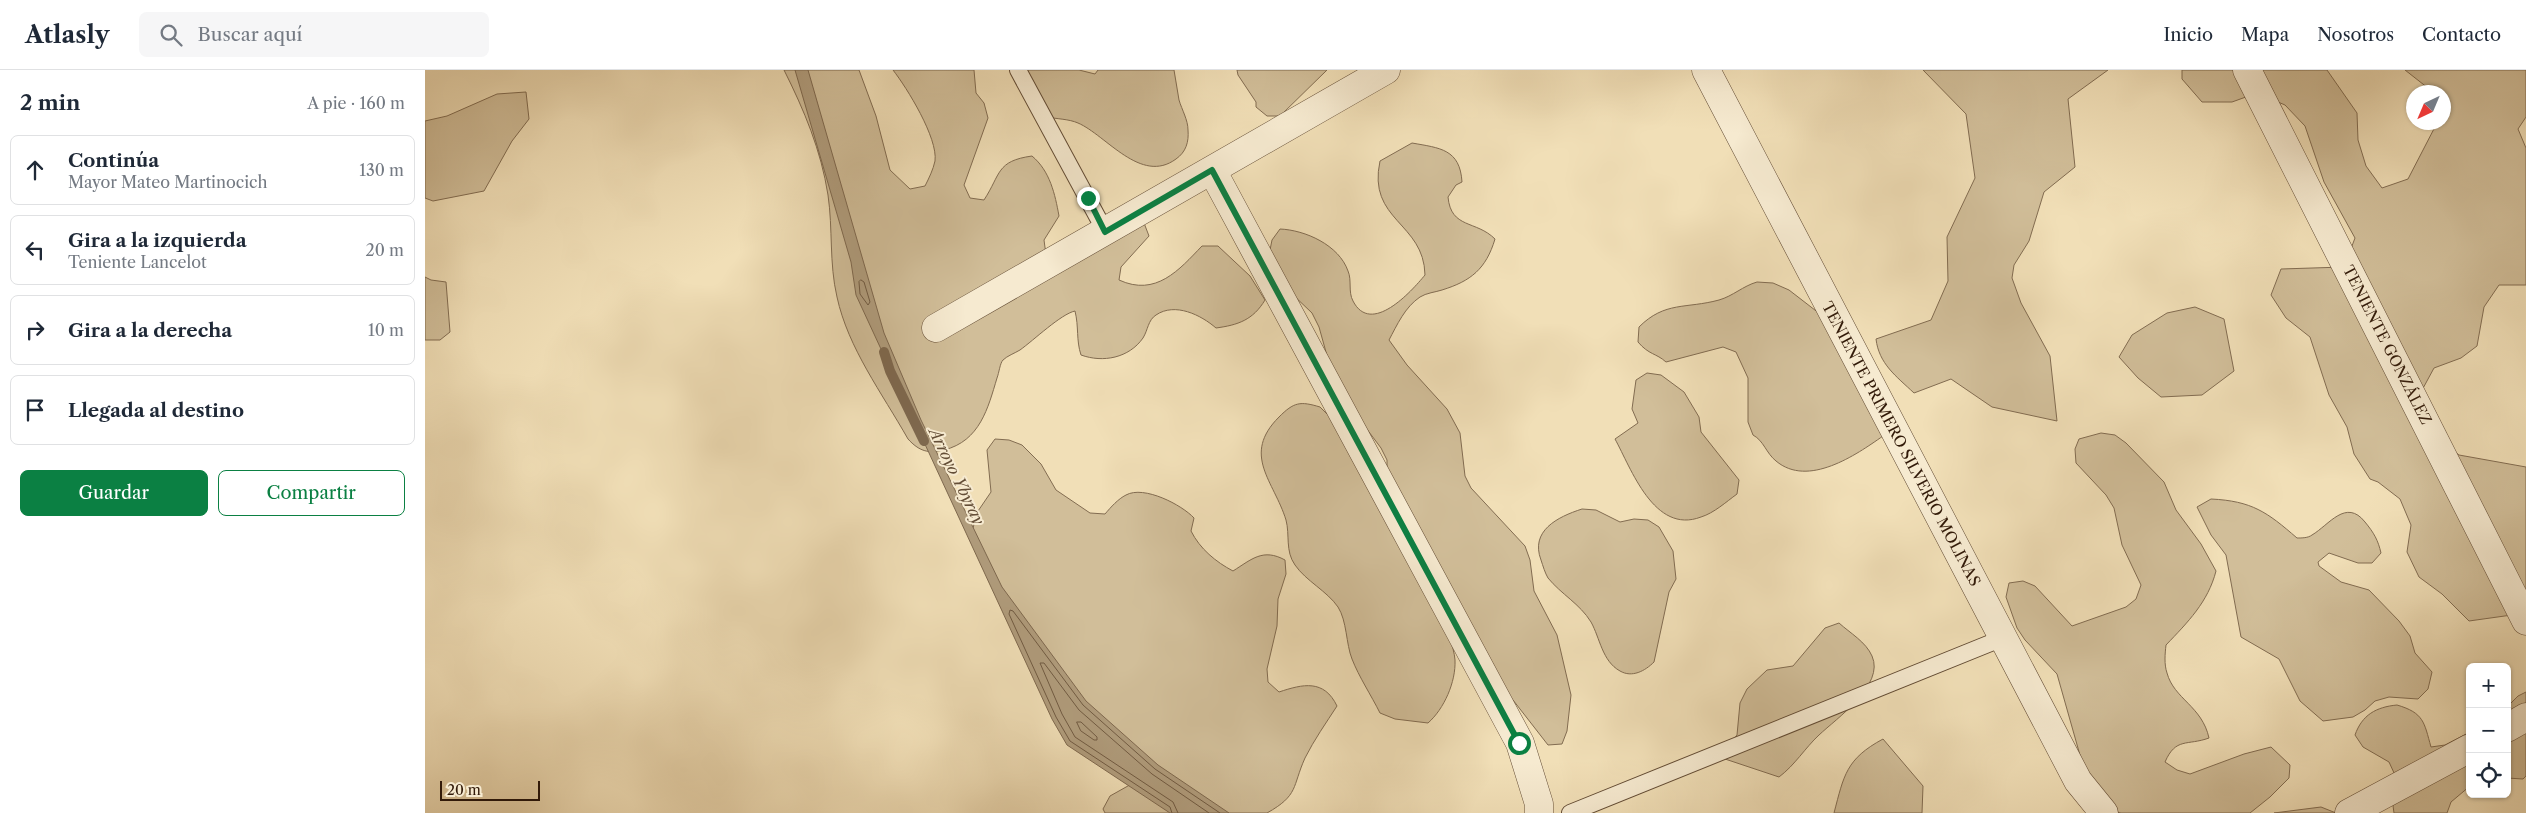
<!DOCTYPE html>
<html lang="es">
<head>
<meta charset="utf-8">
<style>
	:root { --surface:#fff; --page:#f6f6f7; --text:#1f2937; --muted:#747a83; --line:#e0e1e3; --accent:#0b8043 }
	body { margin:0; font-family:"Libre Caslon Text",serif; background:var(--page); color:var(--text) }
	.controls { position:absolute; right:15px; bottom:15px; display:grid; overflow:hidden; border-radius:8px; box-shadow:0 1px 4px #0004 }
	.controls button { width:45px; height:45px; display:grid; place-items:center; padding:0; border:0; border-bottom:1px solid var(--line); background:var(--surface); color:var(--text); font:25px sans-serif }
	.compass { position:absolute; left:1981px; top:15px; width:45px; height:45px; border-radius:50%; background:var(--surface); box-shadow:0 1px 4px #0004; rotate:224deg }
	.scale { position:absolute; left:15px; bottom:12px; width:100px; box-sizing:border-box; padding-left:5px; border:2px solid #321a09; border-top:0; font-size:14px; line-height:18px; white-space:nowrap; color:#321a09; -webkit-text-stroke:4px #f6ead0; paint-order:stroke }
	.stop { position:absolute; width:15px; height:15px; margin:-11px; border:4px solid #0b8043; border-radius:50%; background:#fff }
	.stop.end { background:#0b8043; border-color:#fff; box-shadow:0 1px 5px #0008 }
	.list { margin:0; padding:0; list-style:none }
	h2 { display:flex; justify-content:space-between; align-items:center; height:65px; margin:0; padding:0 20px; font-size:21px }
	h2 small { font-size:16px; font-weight:400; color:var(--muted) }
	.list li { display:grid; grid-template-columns:32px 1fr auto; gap:15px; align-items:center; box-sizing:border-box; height:70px; margin:0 10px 10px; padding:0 10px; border:1px solid var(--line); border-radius:8px }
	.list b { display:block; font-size:19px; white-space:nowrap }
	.list p { margin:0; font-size:16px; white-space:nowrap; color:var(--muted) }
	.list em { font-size:16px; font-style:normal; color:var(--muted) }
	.actions { display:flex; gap:10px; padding:15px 20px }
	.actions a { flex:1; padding:11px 0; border:1px solid var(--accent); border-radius:8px; text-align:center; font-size:18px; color:var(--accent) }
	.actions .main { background:var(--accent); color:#fff }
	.icon { flex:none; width:28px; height:28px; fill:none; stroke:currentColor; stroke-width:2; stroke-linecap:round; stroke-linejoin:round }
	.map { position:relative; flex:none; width:2101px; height:743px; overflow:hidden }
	header { display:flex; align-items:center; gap:30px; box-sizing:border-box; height:70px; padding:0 25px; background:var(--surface); border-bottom:1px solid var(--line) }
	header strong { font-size:24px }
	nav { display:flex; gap:28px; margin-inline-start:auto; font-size:18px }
	.search { width:350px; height:45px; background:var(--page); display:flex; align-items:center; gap:12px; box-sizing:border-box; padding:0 18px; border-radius:8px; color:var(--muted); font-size:19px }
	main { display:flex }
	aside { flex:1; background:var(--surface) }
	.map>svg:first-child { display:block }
	.green { fill:#d1be99; stroke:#826c51 }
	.water { fill:#b09c7c; stroke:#7e684e }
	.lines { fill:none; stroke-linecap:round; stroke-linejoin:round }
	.shore { stroke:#715b42; stroke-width:1 }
	.stream { stroke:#7e684e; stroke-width:10 }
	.service-casing { stroke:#624b34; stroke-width:18 }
	.minor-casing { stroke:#624b34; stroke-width:29 }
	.service { stroke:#f6ead0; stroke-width:16 }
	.minor { stroke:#f6ead0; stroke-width:28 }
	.route { stroke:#0b8043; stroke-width:6 }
	.labels { text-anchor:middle; stroke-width:4; stroke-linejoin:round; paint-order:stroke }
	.street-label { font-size:15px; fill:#321a09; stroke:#f6ead0 }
	.water-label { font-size:16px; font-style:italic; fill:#644e37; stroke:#f6ead0 }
</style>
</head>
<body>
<header>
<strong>Atlasly</strong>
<div class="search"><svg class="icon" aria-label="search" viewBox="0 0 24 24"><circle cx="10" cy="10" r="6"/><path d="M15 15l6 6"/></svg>Buscar aquí</div>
<nav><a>Inicio</a><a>Mapa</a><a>Nosotros</a><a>Contacto</a></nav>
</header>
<main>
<aside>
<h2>2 min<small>A pie · 160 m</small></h2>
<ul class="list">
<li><svg class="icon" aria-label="ahead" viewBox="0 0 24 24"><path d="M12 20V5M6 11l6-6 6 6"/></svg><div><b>Continúa</b><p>Mayor Mateo Martinocich</p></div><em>130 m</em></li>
<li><svg class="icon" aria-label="left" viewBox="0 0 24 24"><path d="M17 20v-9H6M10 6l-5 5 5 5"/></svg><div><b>Gira a la izquierda</b><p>Teniente Lancelot</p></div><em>20 m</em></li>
<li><svg class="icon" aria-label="right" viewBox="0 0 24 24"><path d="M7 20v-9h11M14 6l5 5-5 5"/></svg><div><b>Gira a la derecha</b></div><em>10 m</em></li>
<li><svg class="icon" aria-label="arrive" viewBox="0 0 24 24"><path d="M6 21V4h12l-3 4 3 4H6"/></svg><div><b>Llegada al destino</b></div></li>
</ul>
<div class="actions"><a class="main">Guardar</a><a>Compartir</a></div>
</aside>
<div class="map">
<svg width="2101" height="743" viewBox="0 0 2101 743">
	<rect width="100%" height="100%" fill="#f1dfb7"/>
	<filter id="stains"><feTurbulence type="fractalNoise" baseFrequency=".004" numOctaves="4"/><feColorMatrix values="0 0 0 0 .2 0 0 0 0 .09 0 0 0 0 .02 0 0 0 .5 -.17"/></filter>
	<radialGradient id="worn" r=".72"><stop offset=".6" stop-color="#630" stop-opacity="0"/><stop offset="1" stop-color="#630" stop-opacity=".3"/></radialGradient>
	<path class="green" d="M 359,0 L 434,0 L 451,46 L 465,100 L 485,119 L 500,116 C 504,108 508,100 510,91 C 513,68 482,18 468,0 L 549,0 L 551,23 L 559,33 L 563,48 L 539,115 L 545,128 L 559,130 C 576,104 571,91 607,86 C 625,101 630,124 634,146 L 619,170 L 621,185 L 719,153 L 724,166 L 696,197 L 694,210 C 731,227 754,200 777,176 L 793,176 L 825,206 L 840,230 C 828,250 813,255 791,258 C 776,245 750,232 731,245 C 723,250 723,260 718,268 C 704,288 678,293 656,285 C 651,270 654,257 650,241 C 636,244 609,270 595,280 C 590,283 582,286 578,290 C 575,293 574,303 572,308 C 563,338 555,371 519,380 C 503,384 494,381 483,369 C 457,323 423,278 412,227 C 404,193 408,159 403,125 C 396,80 379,40 359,0 Z
		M 590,0 L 654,0 L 670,4 L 673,0 L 749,0 C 751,10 752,20 754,30 C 757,40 763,50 763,60 C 764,72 761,82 751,89 C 716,115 681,65 653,53 C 644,49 632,49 622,47 Z
		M 812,0 L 902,0 L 855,46 L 842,46 L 831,37 L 831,32 L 813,5 Z
		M 1498,0 L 1683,0 L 1643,29 L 1650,97 L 1619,122 L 1604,171 L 1589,195 L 1587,208 L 1596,233 L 1625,286 L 1632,351 L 1567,337 L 1526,309 L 1489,323 C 1471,306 1454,294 1451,269 L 1506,250 L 1523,211 L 1522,167 L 1550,108 L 1541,44 Z
		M 1757,0 L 1902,0 L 1932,43 L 1933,70 L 1941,96 L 1957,118 L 1983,109 L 2012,53 L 2018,52 L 2018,22 L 2008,22 L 1980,0 L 2101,0 L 2101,47 L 2093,59 L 2101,78 L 2101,215 L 2074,215 L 2059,237 L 2052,276 L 2036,288 L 2009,298 L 1996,322 L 2011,368 L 2034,385 L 2101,397 L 2101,543 L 2044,551 L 2017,524 L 1994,507 L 1982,482 L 1986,455 L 1975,429 L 1953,412 L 1945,409 L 1929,384 L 1922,357 L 1904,325 L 1885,267 L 1861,248 L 1846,225 L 1856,199 L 1919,197 L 1930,168 L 1899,112 L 1880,56 L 1860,35 L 1832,23 L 1807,32 L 1777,32 L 1757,9 Z
		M 101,22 L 104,49 L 87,71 L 59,121 L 8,131 L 0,128 L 0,51 L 22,46 L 72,24 Z
		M 987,73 C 1015,78 1035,79 1037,112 L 1031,115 L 1023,127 C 1026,159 1051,150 1070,169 C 1061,199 1046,211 1017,220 C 1011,222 1001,223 995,227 C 980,237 972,255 964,270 L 982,295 L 1022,339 L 1035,363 L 1040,406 L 1046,418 L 1100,476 L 1105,490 L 1109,521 L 1132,565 L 1146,625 L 1142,661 L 1137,674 L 1123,675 L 1088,630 L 1017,548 C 1021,561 1029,576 1030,590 C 1031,612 1019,639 1003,653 L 970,649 L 955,643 C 946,625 934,607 927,589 C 921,574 922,551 913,537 C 902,521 881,511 870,495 C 860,481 865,465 861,450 C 849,411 816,385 854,347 C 869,332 875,331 895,337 L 962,404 L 962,390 L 956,378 L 929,342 L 906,300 L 894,257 L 887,243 L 865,222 L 844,185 L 847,170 L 855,159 C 880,160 914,175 923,201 C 927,210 923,222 928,231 C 946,266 986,222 1000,205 C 999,152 942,151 955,91 Z
		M 0,207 L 6,210 L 21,212 L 25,262 L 15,270 L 0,270 Z
		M 1332,212 L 1348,213 L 1364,220 L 1408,254 L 1458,366 C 1431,385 1383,418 1351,391 C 1341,383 1339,371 1328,365 L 1323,352 L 1323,308 L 1311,282 L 1298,277 L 1241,292 C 1231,283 1224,285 1213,272 L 1214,257 C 1240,231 1261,239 1294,230 C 1308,226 1318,216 1332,212 Z
		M 1770,237 L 1799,249 L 1809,301 L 1777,325 L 1736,327 L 1713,308 L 1694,287 L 1707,265 L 1742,243 Z
		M 1222,303 L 1236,305 L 1259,322 L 1274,347 L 1276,362 L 1314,410 L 1312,424 C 1301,432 1289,443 1276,447 C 1229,465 1206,398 1190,369 L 1213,353 L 1207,339 L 1211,310 Z
		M 1676,363 L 1690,365 L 1701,373 L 1739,412 L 1751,440 L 1776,474 L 1791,501 C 1783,532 1763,552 1741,575 C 1740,584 1739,594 1742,603 C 1749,629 1777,636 1784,668 C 1762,676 1751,667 1740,692 L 1752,700 L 1765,704 L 1819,684 L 1846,677 L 1865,695 L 1864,708 L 1845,727 L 1825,743 L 1696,743 L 1688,741 L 1664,717 L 1632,604 L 1600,570 L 1592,558 L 1581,527 L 1584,513 L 1598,511 L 1610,516 L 1647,556 L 1701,537 L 1711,529 L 1716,515 L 1697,475 L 1689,438 L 1681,425 L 1651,393 L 1650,379 L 1654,369 Z
		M 570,369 L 584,370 L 597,375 L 616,394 L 631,420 L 665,443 L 680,444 C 686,437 693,429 701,425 C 719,415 757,435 769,448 L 766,461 C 775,479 791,492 808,501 C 827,489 838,478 860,490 L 861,504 L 853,529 L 852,556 L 842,599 L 843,612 L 854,622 C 878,614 899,609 912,636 C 901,653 889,670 880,688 C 867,717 874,725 842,743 L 680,743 L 678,739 L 685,726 L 710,712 L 668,649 L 568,512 L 548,459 L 551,444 L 566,422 L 562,380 Z
		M 1786,429 C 1827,431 1842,442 1872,468 C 1877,468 1883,468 1887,465 C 1904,455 1921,428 1940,452 C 1949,463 1953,470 1956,483 L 1947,493 L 1933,493 L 1904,483 L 1893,492 L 1894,496 L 1916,512 L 1944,520 L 1974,551 L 1985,566 L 1990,583 L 2007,602 L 2003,619 L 1993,629 L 1964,627 L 1950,631 L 1940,640 L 1928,647 L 1898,651 L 1875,631 L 1854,589 L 1816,567 L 1801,485 L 1786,465 L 1772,437 Z
		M 1157,439 L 1171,440 L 1195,452 L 1209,449 L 1223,450 L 1234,457 L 1248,481 L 1251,509 L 1244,522 L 1229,592 C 1220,601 1207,608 1195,601 C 1177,591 1175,568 1166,552 C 1155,534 1136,524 1123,508 C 1120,503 1118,496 1116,490 C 1105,461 1132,447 1157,439 Z
		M 1414,553 C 1425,563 1441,572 1447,586 C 1460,615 1412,648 1394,665 C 1380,678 1370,695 1354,707 L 1294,687 L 1312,665 L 1315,633 L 1322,619 L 1342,600 L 1368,596 L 1400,558 Z
		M 2101,622 L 2101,706 L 2098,709 L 2082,708 L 2082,637 L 2093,626 Z
		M 1972,635 C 1999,643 1999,652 2006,677 L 2020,675 L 2045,662 L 2045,716 L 2026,732 L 2022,743 L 1969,743 L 1966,721 L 1970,705 L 1964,692 L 1938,677 L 1930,665 C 1937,645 1951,637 1972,635 Z
		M 1458,669 L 1498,716 L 1497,743 L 1409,743 C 1419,705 1421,689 1458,669 Z
		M 1896,737 L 1911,743 L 1849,743 Z"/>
	<path class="water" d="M 370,0 L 383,0 L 459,263 L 496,350 L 577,517 L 661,631 L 733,695 L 804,743 L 745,743 L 642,675 L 627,649 L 431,225 L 426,192 Z"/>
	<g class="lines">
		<path class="shore" d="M 436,210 L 439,212 L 445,232 L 443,235 L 435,224 L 434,212 Z
			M 652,652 L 656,652 L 672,667 L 672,670 L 669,670 L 656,661 Z
			M 747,743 L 745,737 L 645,671 L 631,647 L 584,544 L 585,540 L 588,541 L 658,635 L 730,699 L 795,743
			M 753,743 L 748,732 L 650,667 L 637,644 L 615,593 L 619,593 L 654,640 L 727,704 L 784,743"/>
		<path class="stream" d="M 459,282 L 465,301 L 499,371"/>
		<g class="service-casing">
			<path id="service" d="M 593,0 L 680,161
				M 1145,743 L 1578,568"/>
		</g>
		<g class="minor-casing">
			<path id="minor" d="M 1281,0 L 1653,711 L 1679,743
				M 1822,0 L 2101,551
				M 787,100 L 1095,673 L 1114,734 L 1114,743
				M 511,258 L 961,0
				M 2082,658 L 2101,647
				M 1924,743 L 2045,678"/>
		</g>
		<use href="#service" class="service"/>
		<use href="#minor" class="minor"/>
	</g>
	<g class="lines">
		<path class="route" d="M 663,128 L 680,162 L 787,100 L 1094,673"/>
	</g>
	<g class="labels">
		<g class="street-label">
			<text transform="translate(1962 275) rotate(63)" y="5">TENIENTE GONZÁLEZ</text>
			<text transform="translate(1476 374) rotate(62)" y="5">TENIENTE PRIMERO SILVERIO MOLINAS</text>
		</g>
		<g class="water-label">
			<text transform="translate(532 406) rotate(64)" y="6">Arroyo Ybyray</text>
		</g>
	</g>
	<rect width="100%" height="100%" filter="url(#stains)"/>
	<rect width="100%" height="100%" fill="url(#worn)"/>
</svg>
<div class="controls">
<button>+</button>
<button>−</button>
<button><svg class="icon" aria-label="locate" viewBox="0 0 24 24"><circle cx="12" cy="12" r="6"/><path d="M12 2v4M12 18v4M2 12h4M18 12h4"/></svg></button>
</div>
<svg class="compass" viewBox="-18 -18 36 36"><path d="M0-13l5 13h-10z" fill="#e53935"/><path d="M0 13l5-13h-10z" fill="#747a83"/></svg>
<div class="scale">20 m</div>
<div class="stop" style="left:1094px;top:673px"></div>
<div class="stop end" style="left:663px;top:128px"></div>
</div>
</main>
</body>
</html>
